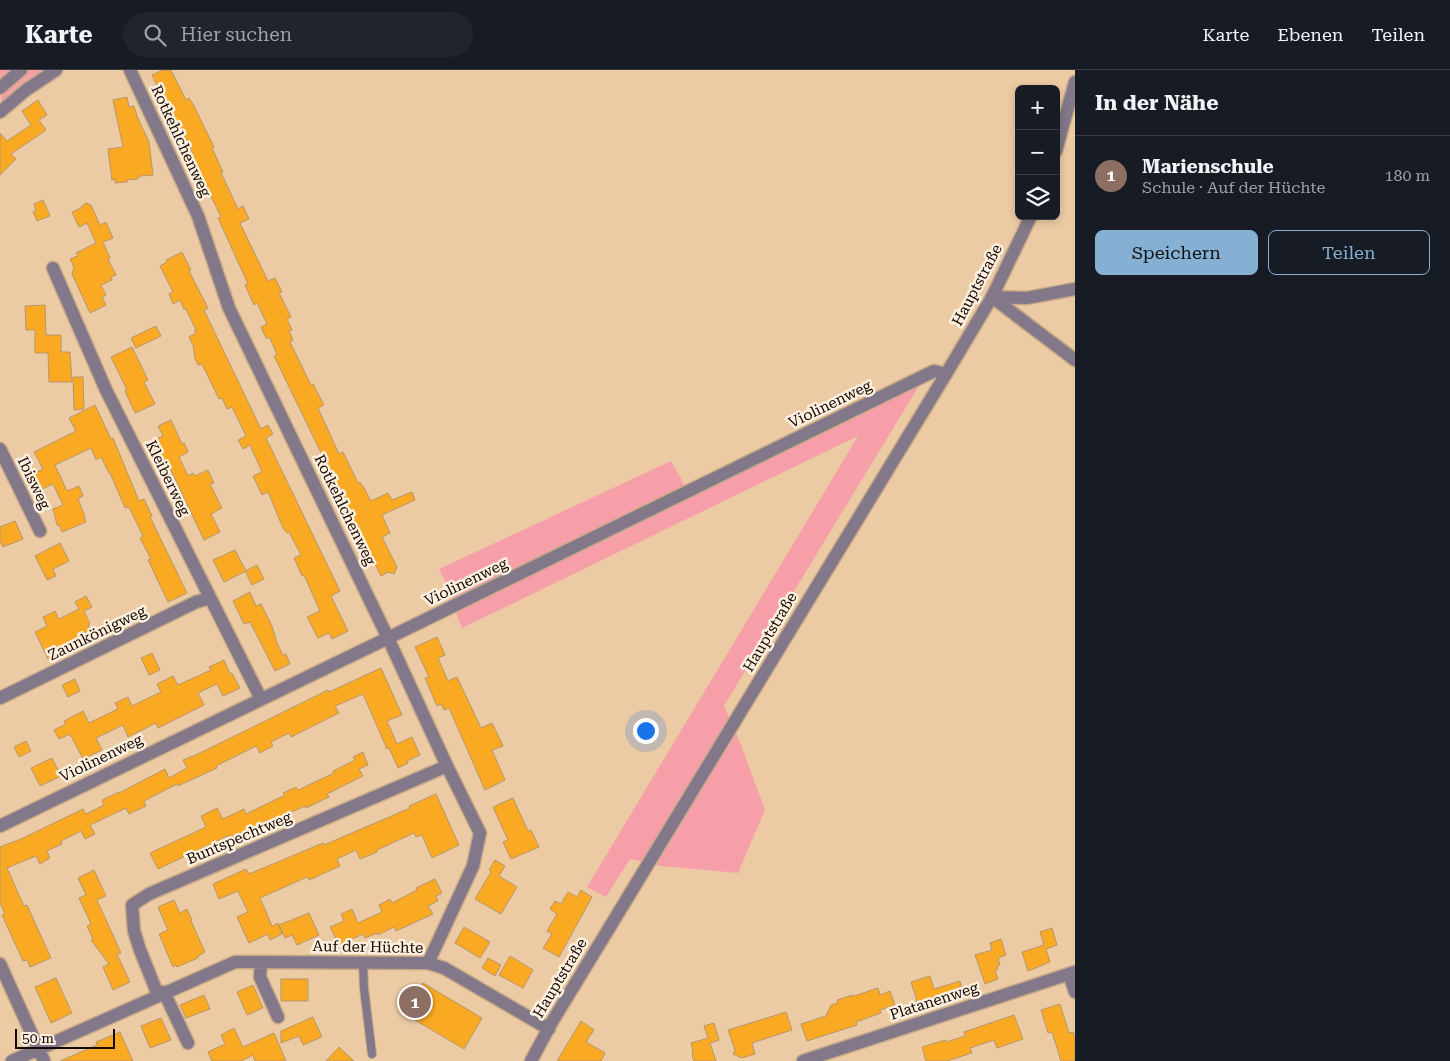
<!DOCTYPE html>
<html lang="de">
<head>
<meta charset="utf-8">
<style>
	:root { --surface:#171b24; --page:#20242c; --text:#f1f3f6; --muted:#9ea1a6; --line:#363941; --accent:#85afd3 }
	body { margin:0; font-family:"Roboto Serif",serif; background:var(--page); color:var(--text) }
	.controls { position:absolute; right:15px; top:15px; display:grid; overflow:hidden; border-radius:8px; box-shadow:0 2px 8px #0003 }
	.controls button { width:45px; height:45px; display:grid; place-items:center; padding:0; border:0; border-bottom:1px solid var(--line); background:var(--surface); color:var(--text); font:25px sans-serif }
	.scale { position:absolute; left:15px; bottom:12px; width:100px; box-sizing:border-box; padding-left:5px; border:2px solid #140900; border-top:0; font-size:14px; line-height:18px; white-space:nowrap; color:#140900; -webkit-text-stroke:4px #fdf0e0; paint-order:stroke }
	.you { position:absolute; left:645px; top:660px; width:18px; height:18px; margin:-12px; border:4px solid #fff; border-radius:50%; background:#1a73e8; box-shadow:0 0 0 8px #1a73e833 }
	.badge { display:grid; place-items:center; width:32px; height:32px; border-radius:50%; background:var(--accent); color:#fff; font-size:16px; font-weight:700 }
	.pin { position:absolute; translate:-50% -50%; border:2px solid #fff; box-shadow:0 1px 5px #0006 }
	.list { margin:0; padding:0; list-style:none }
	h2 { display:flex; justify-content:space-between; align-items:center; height:65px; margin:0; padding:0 20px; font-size:21px }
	h2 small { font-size:16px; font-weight:400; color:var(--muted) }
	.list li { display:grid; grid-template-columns:32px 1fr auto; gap:15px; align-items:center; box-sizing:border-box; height:80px; padding:0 20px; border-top:1px solid var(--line) }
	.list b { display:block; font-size:19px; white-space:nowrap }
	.list p { margin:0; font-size:16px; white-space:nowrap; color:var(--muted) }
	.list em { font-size:16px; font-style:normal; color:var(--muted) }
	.actions { display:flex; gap:10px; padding:15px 20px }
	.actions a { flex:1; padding:11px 0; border:1px solid var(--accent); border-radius:8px; text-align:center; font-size:18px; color:var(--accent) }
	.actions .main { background:var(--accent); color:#111 }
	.icon { flex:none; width:28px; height:28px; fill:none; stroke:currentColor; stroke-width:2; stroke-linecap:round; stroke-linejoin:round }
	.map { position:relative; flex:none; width:1075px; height:991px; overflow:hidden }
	header { display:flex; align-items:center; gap:30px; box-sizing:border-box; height:70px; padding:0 25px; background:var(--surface); border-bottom:1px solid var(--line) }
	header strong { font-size:24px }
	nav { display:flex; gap:28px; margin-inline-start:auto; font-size:18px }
	.search { width:350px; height:45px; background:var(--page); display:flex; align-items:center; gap:12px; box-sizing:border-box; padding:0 18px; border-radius:28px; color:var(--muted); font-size:19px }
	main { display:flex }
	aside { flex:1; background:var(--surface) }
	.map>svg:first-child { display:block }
	.green { fill:#f79fa9 }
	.building { fill:#faa923; stroke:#b59670 }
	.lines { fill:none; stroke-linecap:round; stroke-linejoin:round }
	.service-casing { stroke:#c5a886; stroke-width:10 }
	.minor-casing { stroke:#c5a886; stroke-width:15 }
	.tertiary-casing { stroke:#c5a886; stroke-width:15 }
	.service { stroke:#827889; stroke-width:8 }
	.minor { stroke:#827889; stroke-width:12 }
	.tertiary { stroke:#827889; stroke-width:12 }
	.labels { text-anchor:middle; stroke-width:5; stroke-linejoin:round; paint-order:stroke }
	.street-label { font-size:15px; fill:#140900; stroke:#fdf0e0 }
</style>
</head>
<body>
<header>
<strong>Karte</strong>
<div class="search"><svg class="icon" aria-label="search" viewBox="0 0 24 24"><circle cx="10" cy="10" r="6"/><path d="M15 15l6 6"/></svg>Hier suchen</div>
<nav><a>Karte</a><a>Ebenen</a><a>Teilen</a></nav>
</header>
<main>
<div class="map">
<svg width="1075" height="991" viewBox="0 0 1075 991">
	<rect width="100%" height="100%" fill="#eccba4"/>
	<path class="green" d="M 0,0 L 17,0 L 21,6 L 29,0 L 44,0 L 12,22 L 1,32 Z
		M 933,293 L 724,636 L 741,675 L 765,740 L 738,803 L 661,796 L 630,789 L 606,827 L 587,817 L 858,366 L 462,558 L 457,546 L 454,530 L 439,499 L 671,391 L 685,416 Z"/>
	<path class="building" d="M 163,0 L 171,0 L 186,30 L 189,28 L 193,34 L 214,77 L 212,78 L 223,102 L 221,103 L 238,139 L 243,136 L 249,149 L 240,153 L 268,211 L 275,208 L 282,222 L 279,223 L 291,247 L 287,249 L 292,260 L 289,261 L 293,270 L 290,272 L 311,315 L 313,314 L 324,335 L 318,338 L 339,384 L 343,382 L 358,413 L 360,412 L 362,416 L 363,416 L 371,431 L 388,423 L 392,430 L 412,422 L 415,430 L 382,445 L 390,463 L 382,467 L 397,497 L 394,504 L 388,502 L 381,506 L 274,286 L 277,285 L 270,268 L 266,268 L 261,257 L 267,254 L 257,233 L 254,235 L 245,215 L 248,214 L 218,148 L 221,147 L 192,87 L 194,86 L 183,63 L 180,58 L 178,59 L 152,5 Z
		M 127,27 L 129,37 L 134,36 L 137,46 L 149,72 L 153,105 L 140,106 L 138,109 L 127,110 L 127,112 L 115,113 L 115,109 L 112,110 L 108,79 L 123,77 L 113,30 Z
		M 38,30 L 47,45 L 39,50 L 46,60 L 11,84 L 16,89 L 0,105 L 0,63 L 7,71 L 31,55 L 22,41 Z
		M 43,130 L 50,146 L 37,151 L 33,142 L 36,141 L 34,134 Z
		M 86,133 L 91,135 L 100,155 L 106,152 L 113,168 L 103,172 L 110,188 L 108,189 L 116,205 L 111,207 L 112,210 L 101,215 L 106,225 L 102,227 L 106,235 L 90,243 L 72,204 L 74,197 L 70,189 L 78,186 L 76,183 L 96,173 L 87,153 L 79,157 L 72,142 L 81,138 L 82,136 Z
		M 182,182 L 191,200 L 189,201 L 208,238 L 204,240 L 261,359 L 268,355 L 273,364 L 266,368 L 340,521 L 331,526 L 348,561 L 332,569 L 329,563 L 318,568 L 307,547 L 320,541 L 304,505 L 302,506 L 294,488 L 301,485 L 289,462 L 287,463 L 283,458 L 268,422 L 262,425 L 253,406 L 262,402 L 250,375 L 243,379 L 238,370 L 246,366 L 232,337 L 227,339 L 222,328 L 219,329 L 202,294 L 198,295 L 195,289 L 193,275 L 189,267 L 196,263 L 194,261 L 196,260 L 186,239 L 184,239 L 180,230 L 173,234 L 169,224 L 173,222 L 160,196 L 167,192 L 166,190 Z
		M 45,235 L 46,265 L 61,265 L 61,282 L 70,282 L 72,312 L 49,312 L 48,283 L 35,283 L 35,260 L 26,260 L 25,236 Z
		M 156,256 L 161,266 L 136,278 L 131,268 Z
		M 132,277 L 148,310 L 144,312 L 155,334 L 135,343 L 125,321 L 127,320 L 111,287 Z
		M 73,307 L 83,307 L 84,339 L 74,340 Z
		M 95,335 L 111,369 L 113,368 L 139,431 L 144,429 L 152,446 L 150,447 L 187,523 L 168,532 L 148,490 L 151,489 L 140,468 L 143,466 L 129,437 L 125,438 L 110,403 L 109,403 L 101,387 L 96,390 L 91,378 L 55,395 L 67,421 L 79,416 L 83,426 L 78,429 L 85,446 L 84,447 L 86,452 L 62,462 L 60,456 L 57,455 L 53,439 L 63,435 L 53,414 L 40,420 L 32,404 L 43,399 L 34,382 L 76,361 L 69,348 Z
		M 171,350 L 182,374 L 184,373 L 188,382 L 179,387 L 188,406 L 193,403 L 195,406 L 208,400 L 214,413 L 210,414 L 222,438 L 211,444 L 220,462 L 204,470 L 167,392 L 166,393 L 154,370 L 163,366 L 158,356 Z
		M 15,451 L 23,469 L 3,477 L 0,471 L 0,457 Z
		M 60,473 L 69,491 L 53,499 L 56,506 L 47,510 L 35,486 Z
		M 235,480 L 246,501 L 224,512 L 213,490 Z
		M 257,495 L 264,509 L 252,515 L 245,501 Z
		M 250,522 L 256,536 L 261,534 L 272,556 L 277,573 L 283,585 L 286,584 L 290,594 L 275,601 L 250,552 L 244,554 L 233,531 Z
		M 86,526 L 92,537 L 84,541 L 90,554 L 88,555 L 93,567 L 48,589 L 35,562 L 47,556 L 43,547 L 55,541 L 59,549 L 79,539 L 75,532 Z
		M 437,567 L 445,585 L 438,588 L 448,611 L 457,607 L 481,658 L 492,653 L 503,676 L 492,680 L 505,710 L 485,720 L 449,638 L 444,640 L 441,634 L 437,636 L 425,608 L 429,607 L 415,577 Z
		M 152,583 L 160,600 L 149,605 L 141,588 Z
		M 224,590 L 230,604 L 232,603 L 240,618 L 223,626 L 217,614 L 198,623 L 204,635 L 158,658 L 156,653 L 128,667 L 123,655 L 96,668 L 102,680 L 83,689 L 70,664 L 59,669 L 54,660 L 66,654 L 64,651 L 83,641 L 89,653 L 118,639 L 115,633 L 128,627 L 132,636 L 161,622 L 157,614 L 173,606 L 178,615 L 211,600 L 209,597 Z
		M 381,598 L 402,645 L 387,651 L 397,674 L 412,667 L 420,685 L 407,691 L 408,693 L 398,698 L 389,678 L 387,679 L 363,624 L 335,636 L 339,643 L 291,667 L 289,663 L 271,672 L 273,676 L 260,683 L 256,676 L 216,696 L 217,698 L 178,716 L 177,714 L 144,731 L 146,736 L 129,744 L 126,738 L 90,755 L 95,764 L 85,769 L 81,761 L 61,771 L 62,774 L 47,781 L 50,788 L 40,794 L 36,786 L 7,798 L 24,836 L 27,835 L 51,888 L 30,897 L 27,890 L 23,891 L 2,845 L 5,844 L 0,833 L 0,777 L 21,769 L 83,739 L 86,744 L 104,735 L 102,730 L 119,722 L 119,723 L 165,699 L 169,708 L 187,698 L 183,690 L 198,684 L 328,620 L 329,622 Z
		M 75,609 L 80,621 L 68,627 L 62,615 Z
		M 26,671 L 31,681 L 19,687 L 14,677 Z
		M 363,682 L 368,695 L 359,699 L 363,706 L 327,724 L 329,727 L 306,738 L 305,736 L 269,752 L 268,750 L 231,768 L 230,765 L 158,799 L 150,783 L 206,757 L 201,746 L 217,738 L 223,749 L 244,739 L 246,744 L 285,725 L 283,723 L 296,717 L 298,720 L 334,703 L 333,701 L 355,690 L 353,687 Z
		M 52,688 L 61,706 L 40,716 L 31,698 Z
		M 436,724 L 459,775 L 432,788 L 422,765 L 416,767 L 414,763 L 377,780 L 377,782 L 360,789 L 356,780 L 337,789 L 340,796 L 309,810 L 307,807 L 260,828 L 272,856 L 278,853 L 282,864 L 270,870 L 268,864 L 249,873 L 237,847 L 248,842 L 238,821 L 219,829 L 213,814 L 246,799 L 249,804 L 323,773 L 324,775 L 410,738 L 409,736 Z
		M 513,728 L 528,761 L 531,760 L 539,777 L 511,789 L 503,772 L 508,770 L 493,737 Z
		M 495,790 L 505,796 L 499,806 L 517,817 L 501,844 L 475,829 L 491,802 L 489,800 Z
		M 94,800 L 106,826 L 97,830 L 121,883 L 117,884 L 130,912 L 113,920 L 103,897 L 109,894 L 91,870 L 93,869 L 87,856 L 91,854 L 79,828 L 86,825 L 78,808 Z
		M 435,809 L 442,823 L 436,826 L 438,831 L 428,836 L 433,844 L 396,861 L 394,857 L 378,865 L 377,863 L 365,868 L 363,864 L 339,875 L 330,857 L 344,851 L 341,844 L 352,839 L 358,853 L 382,842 L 379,835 L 390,829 L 392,833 L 417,820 L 416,818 Z
		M 581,820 L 592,827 L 559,887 L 543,878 L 552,864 L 547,861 L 557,844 L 550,839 L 555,831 L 561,834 L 568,822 L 577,827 Z
		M 174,830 L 180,843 L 187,839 L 192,850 L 191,851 L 205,882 L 198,886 L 198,888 L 177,897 L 176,895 L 173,897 L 159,864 L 168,860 L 158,837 Z
		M 309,843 L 319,865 L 297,875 L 292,865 L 285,868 L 279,855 Z
		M 464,857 L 490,872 L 480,888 L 455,873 Z
		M 1052,858 L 1057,875 L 1046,879 L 1050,892 L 1028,901 L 1022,882 L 1044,875 L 1040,862 Z
		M 1001,869 L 1006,885 L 998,888 L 1000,895 L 997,896 L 998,899 L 995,900 L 998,909 L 985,914 L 975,885 L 992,880 L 990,873 Z
		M 510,886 L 533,900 L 523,918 L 499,905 Z
		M 488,888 L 501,895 L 495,906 L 482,898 Z
		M 930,906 L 934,919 L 960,911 L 964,925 L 947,930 L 948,932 L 917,942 L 914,932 L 917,931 L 911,912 Z
		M 56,908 L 72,943 L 51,953 L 35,917 Z
		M 281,909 L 308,909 L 308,931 L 281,931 Z
		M 423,913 L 482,948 L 464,979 L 405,944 Z
		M 253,915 L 263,938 L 247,945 L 237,922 Z
		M 878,918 L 880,925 L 890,921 L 895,935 L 880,940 L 881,943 L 856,952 L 857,955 L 807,971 L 801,954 L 826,946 L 831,935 L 838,933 L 837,930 L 853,925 L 854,926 Z
		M 204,925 L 210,939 L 186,948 L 180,935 Z
		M 1060,934 L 1069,963 L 1073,962 L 1075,968 L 1075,991 L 1061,991 L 1052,962 L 1048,963 L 1041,940 Z
		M 786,942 L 792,960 L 752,973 L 755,984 L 742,988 L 733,984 L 735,980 L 728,960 Z
		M 1014,945 L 1023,969 L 997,978 L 994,970 L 970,978 L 972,983 L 947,991 L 926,991 L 922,977 L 945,970 L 946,972 L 965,966 L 964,962 Z
		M 313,947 L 322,967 L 303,975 L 299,966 L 281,973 L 281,961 Z
		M 161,948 L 171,970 L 150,978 L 141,956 Z
		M 581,951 L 594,960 L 586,972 L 605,983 L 601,991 L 557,991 Z
		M 714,953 L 719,970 L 710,973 L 716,991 L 694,991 L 692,985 L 693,982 L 691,973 L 708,968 L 704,956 Z
		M 234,958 L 243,977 L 274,963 L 286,991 L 255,991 L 253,985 L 241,991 L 212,991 L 208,982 L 225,974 L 221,965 Z
		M 120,962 L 133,991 L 60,991 L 97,975 L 96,972 Z
		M 339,977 L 354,991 L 326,991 Z"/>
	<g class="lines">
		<g class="service-casing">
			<path id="service" d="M 363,893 L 364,918 L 372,984"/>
		</g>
		<g class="minor-casing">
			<path id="minor" d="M 130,0 L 198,146 L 229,238 L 388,568 L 447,696 L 480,763 L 473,796 L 428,893
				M 0,18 L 21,0
				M 0,42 L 26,20 L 56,0
				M 53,198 L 106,320 L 261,629
				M 992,227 L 1075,290
				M 992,227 L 1027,228 L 1075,219
				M 0,379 L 40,461
				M 0,628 L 196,532 L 210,528
				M 0,756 L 388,568 L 934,301 L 946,304
				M 261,892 L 260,907 L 278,947
				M 0,894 L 44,991
				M 1069,904 L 1075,922
				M 164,922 L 188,973
				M 158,925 L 140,880 L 134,861 L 132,835 L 149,824 L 447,696
				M 12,991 L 235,892 L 428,893 L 444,898 L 549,959
				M 803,991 L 1075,902"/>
		</g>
		<g class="tertiary-casing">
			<path id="tertiary" d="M 1056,81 L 1075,12
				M 531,991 L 552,952 L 946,304 L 992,227 L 1031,146"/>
		</g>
		<use href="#service" class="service"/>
		<use href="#minor" class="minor"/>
		<use href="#tertiary" class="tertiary"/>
	</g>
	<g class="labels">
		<g class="street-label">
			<text transform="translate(181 71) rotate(65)" y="5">Rotkehlchenweg</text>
			<text transform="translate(977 215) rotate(-62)" y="5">Hauptstraße</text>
			<text transform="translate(830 334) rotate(-26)" y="5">Violinenweg</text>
			<text transform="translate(168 408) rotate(64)" y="5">Kleiberweg</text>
			<text transform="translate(34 413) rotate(64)" y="5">Ibisweg</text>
			<text transform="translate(345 440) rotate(64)" y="5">Rotkehlchenweg</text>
			<text transform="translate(466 512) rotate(-26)" y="5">Violinenweg</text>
			<text transform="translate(770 562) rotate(-59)" y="5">Hauptstraße</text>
			<text transform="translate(97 563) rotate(-26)" y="5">Zaunkönigweg</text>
			<text transform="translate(101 688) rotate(-26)" y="5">Violinenweg</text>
			<text transform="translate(239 768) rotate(-23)" y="5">Buntspechtweg</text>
			<text transform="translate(368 877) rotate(1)" y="5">Auf der Hüchte</text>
			<text transform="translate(560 908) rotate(-59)" y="5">Hauptstraße</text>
			<text transform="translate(934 931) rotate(-18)" y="5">Platanenweg</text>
		</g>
	</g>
</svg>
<div class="controls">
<button>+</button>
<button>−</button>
<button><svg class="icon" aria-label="layers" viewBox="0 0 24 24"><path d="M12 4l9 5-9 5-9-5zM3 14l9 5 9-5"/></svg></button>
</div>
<div class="scale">50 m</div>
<div class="you"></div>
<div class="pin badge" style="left:415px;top:932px;background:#8d6e63">1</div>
</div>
<aside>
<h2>In der Nähe<small></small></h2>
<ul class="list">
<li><span class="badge" style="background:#8d6e63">1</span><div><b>Marienschule</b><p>Schule · Auf der Hüchte</p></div><em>180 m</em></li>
</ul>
<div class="actions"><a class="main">Speichern</a><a>Teilen</a></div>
</aside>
</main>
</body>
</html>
